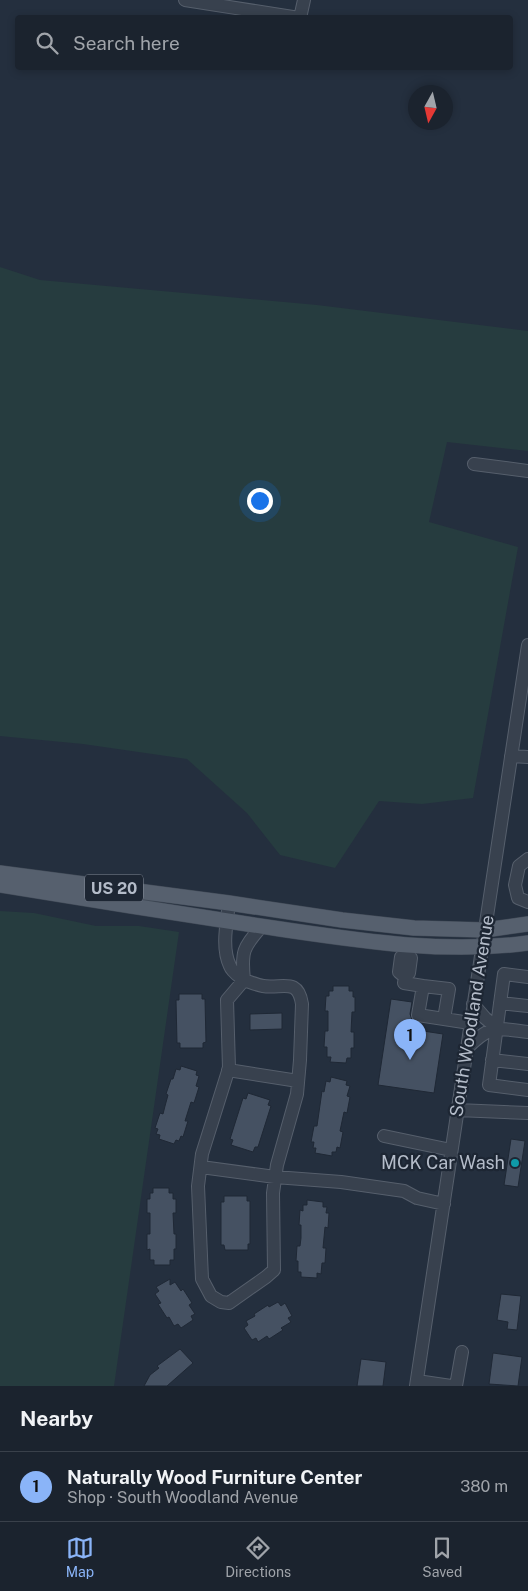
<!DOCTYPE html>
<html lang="en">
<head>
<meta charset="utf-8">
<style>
	:root { --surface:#1b232e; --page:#282f3a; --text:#f1f3f6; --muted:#a0a4aa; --line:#39404a; --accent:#8ab4f8 }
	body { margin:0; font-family:"Public Sans",sans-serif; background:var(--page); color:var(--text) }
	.compass { position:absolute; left:408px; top:85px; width:45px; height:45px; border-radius:50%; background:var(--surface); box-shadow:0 2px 8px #0003; rotate:188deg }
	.you { position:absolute; left:259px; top:500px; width:18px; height:18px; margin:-12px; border:4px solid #fff; border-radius:50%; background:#1a73e8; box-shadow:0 0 0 8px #1a73e833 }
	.badge { display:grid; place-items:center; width:32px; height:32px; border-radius:50%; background:var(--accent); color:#111; font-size:16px; font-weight:700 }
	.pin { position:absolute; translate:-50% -41px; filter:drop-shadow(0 1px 2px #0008) }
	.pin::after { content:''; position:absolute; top:26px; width:18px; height:15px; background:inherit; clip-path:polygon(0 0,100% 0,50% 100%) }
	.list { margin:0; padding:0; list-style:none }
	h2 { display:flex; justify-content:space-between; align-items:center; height:65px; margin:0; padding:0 20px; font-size:21px }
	h2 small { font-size:16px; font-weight:400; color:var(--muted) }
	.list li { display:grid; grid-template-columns:32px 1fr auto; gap:15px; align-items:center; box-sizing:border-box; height:70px; padding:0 20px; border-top:1px solid var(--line) }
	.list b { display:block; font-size:19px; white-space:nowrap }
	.list p { margin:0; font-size:16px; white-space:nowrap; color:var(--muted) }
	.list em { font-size:16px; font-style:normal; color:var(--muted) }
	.icon { flex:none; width:28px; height:28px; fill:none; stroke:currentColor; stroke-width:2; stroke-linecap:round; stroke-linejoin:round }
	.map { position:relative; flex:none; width:528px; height:1386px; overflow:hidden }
	.search { position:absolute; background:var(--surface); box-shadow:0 2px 8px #0003; left:15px; right:15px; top:15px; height:55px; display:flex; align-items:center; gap:12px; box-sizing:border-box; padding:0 18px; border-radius:5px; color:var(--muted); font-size:19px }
	.sheet { height:135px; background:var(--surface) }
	nav { display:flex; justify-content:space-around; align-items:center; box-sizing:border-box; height:70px; border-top:1px solid var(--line); background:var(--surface); font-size:14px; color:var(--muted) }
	nav a { display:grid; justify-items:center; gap:2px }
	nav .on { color:var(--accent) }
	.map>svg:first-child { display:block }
	.green { fill:#263c3f }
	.building { fill:#455162; stroke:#1f2835 }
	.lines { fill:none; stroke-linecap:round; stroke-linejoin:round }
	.minor-casing { stroke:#565f6c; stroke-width:14 }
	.major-casing { stroke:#414a57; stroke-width:16 }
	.minor { stroke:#38414e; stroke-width:12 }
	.major { stroke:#56606e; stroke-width:15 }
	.culture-dot { fill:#0f9aa8; stroke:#1d2633; stroke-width:2 }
	.labels { text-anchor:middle; stroke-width:4.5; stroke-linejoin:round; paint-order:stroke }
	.shield { fill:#1d2633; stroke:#878f9c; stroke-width:1 }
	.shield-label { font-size:16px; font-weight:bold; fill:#b4bcc9 }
	.street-label { font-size:18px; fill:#b4bcc9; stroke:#1d2633 }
	.poi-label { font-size:18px; fill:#b4bcc9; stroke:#1d2633; text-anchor:end }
</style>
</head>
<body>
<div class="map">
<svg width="528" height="1386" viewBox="0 0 528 1386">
	<rect width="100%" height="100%" fill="#242f3e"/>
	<path class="green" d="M 0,267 L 40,280 L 317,305 L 528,331 L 528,451 L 447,442 L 429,522 L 518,547 L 473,798 L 422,804 L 379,801 L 335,868 L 280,855 L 247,813 L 187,759 L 83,744 L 0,736 Z
		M 0,911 L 34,913 L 96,926 L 139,926 L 179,932 L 114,1386 L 0,1386 Z"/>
	<path class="building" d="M 333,986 L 349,986 L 349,991 L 353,991 L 353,997 L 355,997 L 355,1012 L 352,1012 L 351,1032 L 354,1032 L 354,1048 L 351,1048 L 351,1058 L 347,1058 L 346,1063 L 330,1062 L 331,1057 L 327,1057 L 327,1047 L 324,1047 L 325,1031 L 328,1031 L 328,1011 L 325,1011 L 326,996 L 329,996 L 329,991 L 333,991 Z
		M 179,994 L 202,994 L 202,999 L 205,999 L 206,1042 L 203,1043 L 203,1048 L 180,1048 L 180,1043 L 177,1043 L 176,1000 L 179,1000 Z
		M 391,999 L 412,1002 L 410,1014 L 412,1020 L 410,1029 L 443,1034 L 434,1093 L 378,1085 Z
		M 282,1013 L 282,1029 L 250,1030 L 250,1014 Z
		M 181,1066 L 197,1071 L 196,1075 L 199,1076 L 196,1086 L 199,1087 L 194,1103 L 191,1102 L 185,1121 L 188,1121 L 183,1137 L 181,1136 L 179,1141 L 176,1140 L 174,1144 L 159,1139 L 160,1135 L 156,1134 L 158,1129 L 155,1128 L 160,1113 L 163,1114 L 165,1106 L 168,1095 L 166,1094 L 171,1079 L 173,1079 L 176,1069 L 180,1070 Z
		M 331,1077 L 347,1081 L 346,1085 L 350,1086 L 347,1096 L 350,1097 L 347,1113 L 344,1112 L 340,1131 L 343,1132 L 340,1148 L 337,1147 L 336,1152 L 332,1152 L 332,1156 L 315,1153 L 316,1148 L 313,1148 L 314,1142 L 311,1142 L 314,1126 L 317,1126 L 322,1091 L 324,1092 L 326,1081 L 330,1082 Z
		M 248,1093 L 270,1100 L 268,1105 L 271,1106 L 258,1147 L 255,1147 L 253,1152 L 231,1145 L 233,1140 L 230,1139 L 243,1098 L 246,1099 Z
		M 511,1139 L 525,1141 L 518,1187 L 504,1185 Z
		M 153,1188 L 169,1188 L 169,1193 L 173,1193 L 173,1199 L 176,1199 L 176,1213 L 173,1213 L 174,1234 L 176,1234 L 176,1249 L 174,1249 L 174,1260 L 170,1260 L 170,1265 L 154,1265 L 154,1260 L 150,1260 L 150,1249 L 147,1250 L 147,1234 L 150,1234 L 150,1213 L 147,1213 L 147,1199 L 150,1199 L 150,1193 L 153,1193 Z
		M 224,1196 L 247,1196 L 247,1201 L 250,1201 L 250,1244 L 248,1244 L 248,1250 L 225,1250 L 224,1245 L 221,1245 L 221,1202 L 224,1202 Z
		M 307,1200 L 323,1202 L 323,1207 L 327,1207 L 326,1213 L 329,1213 L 328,1228 L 325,1227 L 323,1248 L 326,1248 L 325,1263 L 322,1263 L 321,1274 L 317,1273 L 317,1278 L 301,1277 L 301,1272 L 298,1272 L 298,1261 L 296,1261 L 297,1246 L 300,1246 L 301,1238 L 301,1225 L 299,1225 L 300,1210 L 303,1211 L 303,1205 L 307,1205 Z
		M 170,1279 L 170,1285 L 175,1282 L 181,1291 L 183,1289 L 192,1303 L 189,1305 L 195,1314 L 191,1316 L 193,1320 L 181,1328 L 178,1324 L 174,1326 L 169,1317 L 167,1318 L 158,1304 L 161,1303 L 155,1294 L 159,1291 L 156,1287 Z
		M 501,1294 L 521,1296 L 517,1330 L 507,1329 L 508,1322 L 497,1320 Z
		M 278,1302 L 281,1306 L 285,1303 L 292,1316 L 288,1318 L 291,1322 L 281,1328 L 283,1330 L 269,1339 L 267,1336 L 258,1342 L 256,1338 L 252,1340 L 244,1328 L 248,1325 L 246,1321 L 255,1316 L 254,1314 L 268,1305 L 269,1307 Z
		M 180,1349 L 193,1363 L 167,1386 L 144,1386 L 150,1375 L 159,1368 L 157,1366 Z
		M 493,1353 L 522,1357 L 518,1386 L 489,1384 Z
		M 361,1359 L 386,1362 L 383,1386 L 357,1386 Z"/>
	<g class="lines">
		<g class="minor-casing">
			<path id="minor" d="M 185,0 L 299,18
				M 300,18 L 304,0
				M 474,464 L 528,471
				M 511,756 L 528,757
				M 528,859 L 519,866 L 515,885 L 518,898 L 528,902
				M 229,903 C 227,922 221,948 230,966 C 232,972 239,976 244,980
				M 405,977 L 409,973 L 411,958 L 407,954 L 401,957 L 399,972 L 405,977 L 404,983 L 423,986
				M 528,977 L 504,974 L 489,1085 L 528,1090
				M 244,980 C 250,982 257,985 263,986 C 282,989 298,977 302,1004 L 300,1060 L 297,1094 L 277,1165 L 273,1193 L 274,1270 L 266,1277 L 229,1303 L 221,1302 L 211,1296 L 202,1279 L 198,1186 L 202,1154 L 229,1068 L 227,1000 Z
				M 244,980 C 241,952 243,947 262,926
				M 500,1003 L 528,1006
				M 473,1004 L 485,1018 L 497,1028
				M 444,1019 L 449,989 L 423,986 L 418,1015 L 470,1023
				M 466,1049 C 491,1024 495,1028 528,1032
				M 492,1060 L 528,1064
				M 228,1070 L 298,1081
				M 457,1110 L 528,1113
				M 384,1136 L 451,1150
				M 201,1167 L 275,1177 L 341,1182 L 404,1191 L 417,1198 L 444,1204
				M 417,1381 L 451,1386
				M 416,1386 L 528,645
				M 456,1386 L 462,1352"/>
		</g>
		<g class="major-casing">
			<path id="major" d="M 0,873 L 229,903 L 342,920 L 414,928 L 485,930 L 528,924
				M 0,885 C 93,900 187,915 280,929 C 362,941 445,954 528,943"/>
		</g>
		<use href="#minor" class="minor"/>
		<use href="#major" class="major"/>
	</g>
	<circle class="culture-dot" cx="515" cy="1163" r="5"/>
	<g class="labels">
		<rect class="shield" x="85" y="874.5" width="58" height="27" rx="4"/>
		<g class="shield-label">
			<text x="114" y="894">US 20</text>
		</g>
		<g class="street-label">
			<text transform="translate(472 1016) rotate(-81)" y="6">South Woodland Avenue</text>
		</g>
		<g class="poi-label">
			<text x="505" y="1169">MCK Car Wash</text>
		</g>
	</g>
</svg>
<svg class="compass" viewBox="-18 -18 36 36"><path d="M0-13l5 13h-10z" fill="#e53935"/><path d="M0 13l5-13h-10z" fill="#a0a4aa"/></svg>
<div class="you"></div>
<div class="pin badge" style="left:410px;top:1060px">1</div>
<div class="search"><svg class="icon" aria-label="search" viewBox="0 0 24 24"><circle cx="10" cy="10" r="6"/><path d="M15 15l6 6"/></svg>Search here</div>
</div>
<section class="sheet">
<h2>Nearby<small></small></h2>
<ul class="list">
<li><span class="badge">1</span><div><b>Naturally Wood Furniture Center</b><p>Shop · South Woodland Avenue</p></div><em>380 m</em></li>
</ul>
</section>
<nav>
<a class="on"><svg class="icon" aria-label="map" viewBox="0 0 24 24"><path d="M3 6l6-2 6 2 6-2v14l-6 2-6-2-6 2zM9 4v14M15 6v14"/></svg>Map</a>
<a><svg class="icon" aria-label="directions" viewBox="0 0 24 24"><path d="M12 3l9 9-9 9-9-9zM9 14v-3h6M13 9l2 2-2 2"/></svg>Directions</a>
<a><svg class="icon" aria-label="saved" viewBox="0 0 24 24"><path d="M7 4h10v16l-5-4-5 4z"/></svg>Saved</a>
</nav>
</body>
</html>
